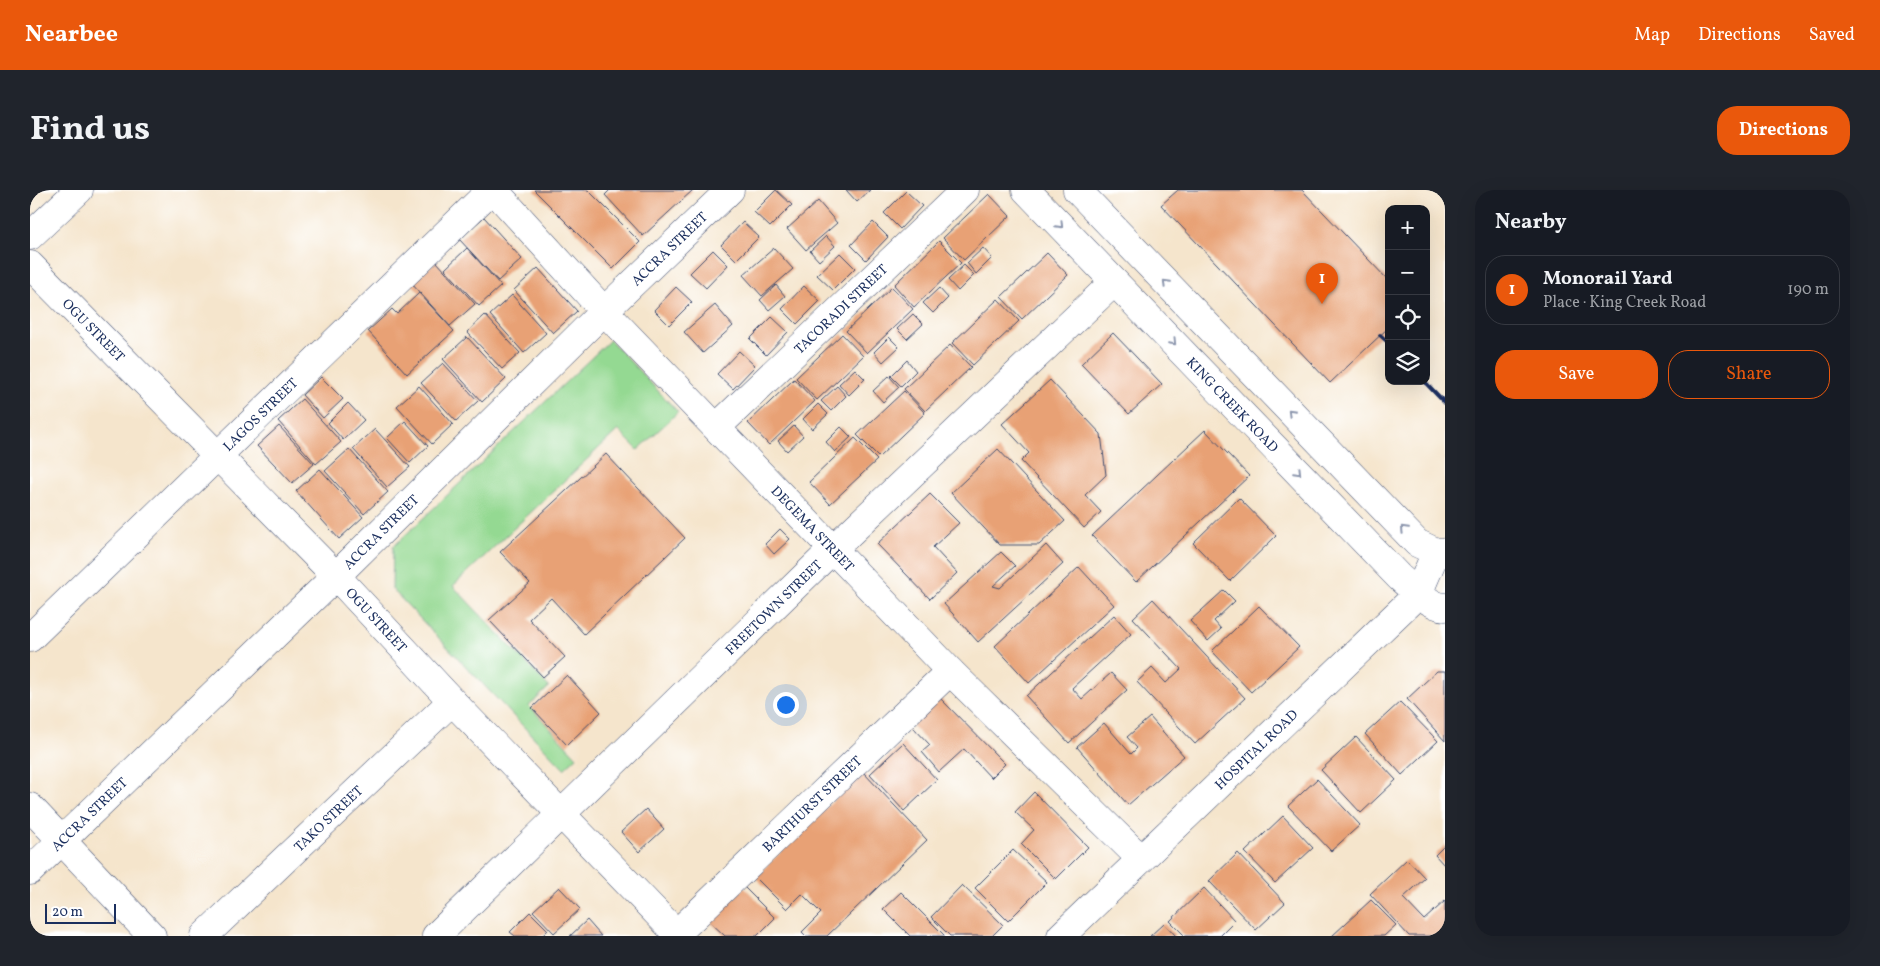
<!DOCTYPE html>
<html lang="en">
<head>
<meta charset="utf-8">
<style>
	:root { --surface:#171b24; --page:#20242c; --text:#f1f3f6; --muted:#9ea1a6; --line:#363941; --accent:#ea580c }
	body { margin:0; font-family:Vollkorn,serif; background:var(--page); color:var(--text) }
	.controls { position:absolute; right:15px; top:15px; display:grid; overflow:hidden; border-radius:10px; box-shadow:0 5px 20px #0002 }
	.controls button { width:45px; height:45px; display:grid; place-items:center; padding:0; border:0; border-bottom:1px solid var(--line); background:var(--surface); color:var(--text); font:25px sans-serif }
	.scale { position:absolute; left:15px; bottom:12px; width:71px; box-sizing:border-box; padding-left:5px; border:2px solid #1b2f5e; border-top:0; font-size:14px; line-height:18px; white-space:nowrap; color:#1b2f5e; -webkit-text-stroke:4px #fff; paint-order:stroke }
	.you { position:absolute; left:755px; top:514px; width:18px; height:18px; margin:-12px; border:4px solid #fff; border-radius:50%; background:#1a73e8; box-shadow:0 0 0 8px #1a73e833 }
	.badge { display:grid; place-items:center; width:32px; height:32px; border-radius:50%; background:var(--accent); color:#fff; font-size:16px; font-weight:700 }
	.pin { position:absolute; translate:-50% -41px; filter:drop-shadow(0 1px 2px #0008) }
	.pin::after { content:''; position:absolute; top:26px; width:18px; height:15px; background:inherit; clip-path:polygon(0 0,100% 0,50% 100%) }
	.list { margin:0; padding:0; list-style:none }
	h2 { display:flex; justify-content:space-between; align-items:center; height:65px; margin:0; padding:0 20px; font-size:21px }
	h2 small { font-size:16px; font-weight:400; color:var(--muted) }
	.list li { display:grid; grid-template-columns:32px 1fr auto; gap:15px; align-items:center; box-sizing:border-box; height:70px; margin:0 10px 10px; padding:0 10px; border:1px solid var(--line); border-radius:20px }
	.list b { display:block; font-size:19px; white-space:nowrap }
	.list p { margin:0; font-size:16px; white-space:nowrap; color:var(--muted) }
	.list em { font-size:16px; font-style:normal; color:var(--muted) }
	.actions { display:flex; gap:10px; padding:15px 20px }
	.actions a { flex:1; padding:11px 0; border:1px solid var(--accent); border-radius:20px; text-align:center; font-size:18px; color:var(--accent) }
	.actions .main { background:var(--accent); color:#fff }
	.icon { flex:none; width:28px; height:28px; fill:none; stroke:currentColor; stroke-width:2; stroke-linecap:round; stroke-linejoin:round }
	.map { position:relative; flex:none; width:1415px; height:746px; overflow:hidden; border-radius:20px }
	header { display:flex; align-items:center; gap:30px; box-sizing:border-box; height:70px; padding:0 25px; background:var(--accent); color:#fff }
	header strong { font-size:24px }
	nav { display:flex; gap:28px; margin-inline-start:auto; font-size:18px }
	.intro { display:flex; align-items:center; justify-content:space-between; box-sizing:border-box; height:120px; padding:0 30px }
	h1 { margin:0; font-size:35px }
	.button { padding:12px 22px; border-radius:20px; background:var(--accent); color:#fff; font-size:18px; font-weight:700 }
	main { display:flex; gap:30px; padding:0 30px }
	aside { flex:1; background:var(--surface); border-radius:20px; box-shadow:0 5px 20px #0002 }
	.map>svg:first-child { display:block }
	.green { fill:#94d992; stroke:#588478 }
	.building { fill:#e8a175 }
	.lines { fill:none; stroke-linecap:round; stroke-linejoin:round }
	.street-casing { stroke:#3c4a6e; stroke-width:29 }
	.secondary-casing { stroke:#3c4a6e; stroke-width:29 }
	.street { stroke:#fff; stroke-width:28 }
	.secondary { stroke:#fff; stroke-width:28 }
	.rail { stroke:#1b2f5e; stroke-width:4 }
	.oneway { stroke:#8d97ae }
	.labels { text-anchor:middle; stroke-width:4; stroke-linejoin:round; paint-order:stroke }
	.street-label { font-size:14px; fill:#1b2f5e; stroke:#fff }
</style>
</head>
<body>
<header>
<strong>Nearbee</strong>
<nav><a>Map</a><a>Directions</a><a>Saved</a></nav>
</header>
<div class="intro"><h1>Find us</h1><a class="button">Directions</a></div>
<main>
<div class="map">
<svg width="1415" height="746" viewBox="0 0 1415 746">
	<rect width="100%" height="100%" fill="#fff"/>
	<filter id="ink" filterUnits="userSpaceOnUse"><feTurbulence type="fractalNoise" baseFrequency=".02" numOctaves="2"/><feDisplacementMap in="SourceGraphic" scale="10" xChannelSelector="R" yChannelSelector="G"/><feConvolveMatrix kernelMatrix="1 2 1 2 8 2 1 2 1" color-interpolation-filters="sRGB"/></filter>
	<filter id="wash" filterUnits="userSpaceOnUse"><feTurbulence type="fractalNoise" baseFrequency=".0096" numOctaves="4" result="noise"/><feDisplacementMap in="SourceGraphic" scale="20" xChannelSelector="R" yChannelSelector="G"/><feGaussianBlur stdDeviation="1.12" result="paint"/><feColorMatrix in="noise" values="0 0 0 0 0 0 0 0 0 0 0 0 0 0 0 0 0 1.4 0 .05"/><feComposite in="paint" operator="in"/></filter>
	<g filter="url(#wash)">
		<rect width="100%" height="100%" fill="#f5e5cc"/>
		<path class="green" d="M 580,150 L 648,222 L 608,260 L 588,240 L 423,396 L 519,497 L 499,516 L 547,567 L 534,579 L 362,399 L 363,357 Z"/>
		<g id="blocks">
			<path class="building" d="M 504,0 L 558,0 L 610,52 L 583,79 Z
				M 580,0 L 663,0 L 613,46 L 575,5 Z
				M 746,0 L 762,15 L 740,37 L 724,22 Z
				M 816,0 L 840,0 L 827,12 Z
				M 1148,0 L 1272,0 L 1359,91 L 1359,137 L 1300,193 L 1131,15 Z
				M 876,1 L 892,16 L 870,39 L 854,23 Z
				M 959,4 L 980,26 L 934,70 L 913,48 Z
				M 788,11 L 807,33 L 776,60 L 757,39 Z
				M 454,27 L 492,69 L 468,91 L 429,49 Z
				M 713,32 L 729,47 L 706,70 L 691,55 Z
				M 843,32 L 858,47 L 836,70 L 821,55 Z
				M 796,46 L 805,56 L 789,71 L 780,61 Z
				M 909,51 L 931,73 L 884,117 L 864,95 Z
				M 437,58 L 471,96 L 449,116 L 415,79 Z
				M 744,58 L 763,79 L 732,106 L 713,85 Z
				M 953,58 L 962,68 L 946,84 L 937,73 Z
				M 683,60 L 698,75 L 676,98 L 660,83 Z
				M 810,63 L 825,78 L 803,100 L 787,85 Z
				M 1017,63 L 1038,85 L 992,129 L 971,107 Z
				M 406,71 L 445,114 L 420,136 L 381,93 Z
				M 934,75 L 944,85 L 928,101 L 918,90 Z
				M 508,78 L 547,121 L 523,143 L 484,100 Z
				M 746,95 L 755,106 L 739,120 L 730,110 Z
				M 774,96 L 790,111 L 767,134 L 752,119 Z
				M 646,97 L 662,112 L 639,135 L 624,120 Z
				M 862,97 L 883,119 L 837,163 L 816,141 Z
				M 909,98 L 918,108 L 903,123 L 893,113 Z
				M 389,103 L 424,141 L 377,184 L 338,141 L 362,119 L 367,124 Z
				M 482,105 L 516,143 L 494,163 L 460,125 Z
				M 968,109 L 989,131 L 943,175 L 922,153 Z
				M 685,115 L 703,136 L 673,163 L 654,142 Z
				M 883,124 L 893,134 L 877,149 L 867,139 Z
				M 455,125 L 490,163 L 472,179 L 437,142 Z
				M 742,127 L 758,142 L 736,165 L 720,149 Z
				M 1083,143 L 1132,194 L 1099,224 L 1051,174 Z
				M 812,144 L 833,166 L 787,210 L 766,188 Z
				M 437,147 L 476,189 L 452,212 L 413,169 Z
				M 859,147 L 869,157 L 853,172 L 844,162 Z
				M 920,155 L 941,177 L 895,221 L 874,199 Z
				M 709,161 L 725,176 L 703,199 L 687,184 Z
				M 877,170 L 886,181 L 871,196 L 861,186 Z
				M 413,173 L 448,211 L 426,231 L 391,193 Z
				M 825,179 L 835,189 L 819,205 L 809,194 Z
				M 859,186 L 869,197 L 853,212 L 843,201 Z
				M 291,187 L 313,209 L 293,228 L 272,205 Z
				M 764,189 L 785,211 L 739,255 L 718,233 Z
				M 1020,190 L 1071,244 L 1076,285 L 1055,305 L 1071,322 L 1054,338 L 991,271 L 999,263 L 972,234 Z
				M 389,196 L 423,234 L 402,254 L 367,216 Z
				M 807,196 L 816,206 L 801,221 L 791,211 Z
				M 874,201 L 895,223 L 849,267 L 827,245 Z
				M 272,209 L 311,252 L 286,274 L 248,231 Z
				M 318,213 L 334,230 L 313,250 L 298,233 Z
				M 788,214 L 798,224 L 782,239 L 773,229 Z
				M 375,231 L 398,256 L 380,273 L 357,248 Z
				M 249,236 L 284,274 L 262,293 L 227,256 Z
				M 764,236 L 773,246 L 757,261 L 748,251 Z
				M 811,237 L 821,247 L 805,262 L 796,252 Z
				M 345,239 L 380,277 L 357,297 L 323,259 Z
				M 1175,240 L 1219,286 L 1106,392 L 1062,346 Z
				M 825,248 L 847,270 L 800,314 L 779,292 Z
				M 319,259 L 358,302 L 334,324 L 295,281 Z
				M 968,259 L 1035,331 L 1009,355 L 970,355 L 921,303 Z
				M 576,264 L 655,348 L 554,444 L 521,408 L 499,429 L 535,467 L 513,487 L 459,430 L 500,393 L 470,362 Z
				M 290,279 L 333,327 L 309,349 L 266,301 Z
				M 900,304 L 929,333 L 903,357 L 927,383 L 900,409 L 847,354 Z
				M 1209,308 L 1246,346 L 1200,391 L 1163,353 Z
				M 750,339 L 760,349 L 744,364 L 735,354 Z
				M 1016,355 L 1033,374 L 948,452 L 914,414 L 971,362 L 985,376 L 963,396 L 970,398 Z
				M 1049,377 L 1084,415 L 999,493 L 965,456 Z
				M 1194,400 L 1205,411 L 1184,431 L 1191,439 L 1178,451 L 1160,431 Z
				M 1123,409 L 1215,508 L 1165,554 L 1107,492 L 1122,478 L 1136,493 L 1151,479 L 1103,428 Z
				M 1229,416 L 1269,457 L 1221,502 L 1182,461 Z
				M 1084,425 L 1101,444 L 1042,498 L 1052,509 L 1081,483 L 1097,500 L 1039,553 L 996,506 Z
				M 1407,481 L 1415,481 L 1415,551 L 1377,509 Z
				M 537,485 L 571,522 L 537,555 L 502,518 Z
				M 908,506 L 975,574 L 961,588 L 934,559 L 909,582 L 892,562 L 900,555 L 882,536 Z
				M 1370,512 L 1408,551 L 1372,585 L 1335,544 Z
				M 1120,527 L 1154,566 L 1098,615 L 1047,557 L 1074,533 L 1101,564 L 1107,558 L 1097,547 Z
				M 1326,547 L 1366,590 L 1331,623 L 1291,580 Z
				M 873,553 L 907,590 L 874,621 L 840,584 Z
				M 833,582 L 897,650 L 797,746 L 776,746 L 772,742 L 791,723 L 772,704 L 757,719 L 725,687 Z
				M 1287,589 L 1330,635 L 1301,661 L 1258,616 Z
				M 1004,602 L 1058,657 L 1026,689 L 991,654 L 1004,640 L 985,622 Z
				M 616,619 L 634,639 L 609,662 L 591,642 Z
				M 1253,626 L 1283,658 L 1245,693 L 1215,662 Z
				M 1415,655 L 1415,676 L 1405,665 Z
				M 983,660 L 1017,692 L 978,731 L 945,698 Z
				M 1208,663 L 1255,713 L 1226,740 L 1179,691 Z
				M 1377,669 L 1395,688 L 1373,708 L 1394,730 L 1415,711 L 1415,746 L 1379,746 L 1340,704 Z
				M 932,695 L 973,735 L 962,746 L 920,746 L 901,727 Z
				M 529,697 L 550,719 L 524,743 L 503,721 Z
				M 714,697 L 745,728 L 727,746 L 695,746 L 679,731 Z
				M 1174,698 L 1205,731 L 1190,746 L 1155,746 L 1140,731 Z
				M 871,702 L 915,746 L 880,746 L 853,719 Z
				M 1341,710 L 1366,735 L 1354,746 L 1302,746 Z
				M 500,722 L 518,740 L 512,746 L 485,746 L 480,742 Z
				M 557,730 L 571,746 L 540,746 Z
				M 1134,733 L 1146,746 L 1120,746 Z"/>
		</g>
	</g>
	<g filter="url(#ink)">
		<use href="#blocks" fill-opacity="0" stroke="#3c4a6e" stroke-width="1"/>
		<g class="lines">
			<g class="street-casing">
				<g id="street">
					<path id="s1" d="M 464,0 L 574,121 L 920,481 L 1111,669"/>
					<path id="s2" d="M 0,75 L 306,386 L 422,511 L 649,746"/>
					<path id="s3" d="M 687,237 L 935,0"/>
					<path id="s4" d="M 0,448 L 461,0"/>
					<path d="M 0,617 L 122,746"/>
					<path id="s5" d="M 0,681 L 306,386 L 574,121 L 700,0"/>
					<path id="s6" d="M 174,746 L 422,511"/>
					<path id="s7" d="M 406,746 L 804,358 L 1084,92"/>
					<path id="s8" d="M 644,746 L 920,481"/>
				</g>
			</g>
			<g class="secondary-casing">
				<g id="secondary">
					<path id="s9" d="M 996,0 L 1369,387 C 1379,396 1401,417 1415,417"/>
					<path d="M 1047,0 L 1387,353 L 1406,362 L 1415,362"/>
					<path d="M 0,46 L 49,0"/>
					<path id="s10" d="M 1031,746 L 1388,404 L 1406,362"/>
				</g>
			</g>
			<use href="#street" class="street"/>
			<use href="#secondary" class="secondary"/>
			<path class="rail" d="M 1350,145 L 1359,153
				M 1394,191 L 1415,213"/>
		</g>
		<defs><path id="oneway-chevron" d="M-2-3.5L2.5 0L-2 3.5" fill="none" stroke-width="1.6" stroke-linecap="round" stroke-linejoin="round" transform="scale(1.25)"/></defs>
		<g class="oneway">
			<use href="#oneway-chevron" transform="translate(1030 35) rotate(46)"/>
			<use href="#oneway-chevron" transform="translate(1136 93) rotate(-134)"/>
			<use href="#oneway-chevron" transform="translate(1143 152) rotate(46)"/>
			<use href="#oneway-chevron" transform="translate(1261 222) rotate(-134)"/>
			<use href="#oneway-chevron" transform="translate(1268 282) rotate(46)"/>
			<use href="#oneway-chevron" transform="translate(1374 339) rotate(-134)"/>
		</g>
	</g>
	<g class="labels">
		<g class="street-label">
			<text dy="5" stroke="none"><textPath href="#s5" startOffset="892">ACCRA STREET</textPath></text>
			<text dy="5" stroke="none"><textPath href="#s3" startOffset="171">TACORADI STREET</textPath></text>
			<text dy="5" stroke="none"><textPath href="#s2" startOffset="91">OGU STREET</textPath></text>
			<text dy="5" stroke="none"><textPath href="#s9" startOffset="298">KING CREEK ROAD</textPath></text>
			<text dy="5" stroke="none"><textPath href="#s4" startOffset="321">LAGOS STREET</textPath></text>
			<text dy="5" stroke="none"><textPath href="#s1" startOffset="465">DEGEMA STREET</textPath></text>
			<text dy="5" stroke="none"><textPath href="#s5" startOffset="488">ACCRA STREET</textPath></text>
			<text dy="5" stroke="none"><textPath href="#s7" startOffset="471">FREETOWN STREET</textPath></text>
			<text dy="5" stroke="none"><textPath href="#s2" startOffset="496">OGU STREET</textPath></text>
			<text dy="5" stroke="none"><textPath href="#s10" startOffset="270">HOSPITAL ROAD</textPath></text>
			<text dy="5" stroke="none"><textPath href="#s8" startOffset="191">BARTHURST STREET</textPath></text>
			<text dy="5" stroke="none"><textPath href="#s5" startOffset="82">ACCRA STREET</textPath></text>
			<text dy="5" stroke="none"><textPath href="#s6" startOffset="171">TAKO STREET</textPath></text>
		</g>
	</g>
</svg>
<div class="controls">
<button>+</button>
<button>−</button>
<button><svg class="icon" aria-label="locate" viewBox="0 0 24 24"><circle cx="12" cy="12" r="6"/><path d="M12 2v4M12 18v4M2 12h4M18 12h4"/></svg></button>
<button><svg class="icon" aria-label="layers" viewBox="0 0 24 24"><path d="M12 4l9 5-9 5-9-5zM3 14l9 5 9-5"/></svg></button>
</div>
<div class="scale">20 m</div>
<div class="you"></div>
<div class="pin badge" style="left:1292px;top:114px">1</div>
</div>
<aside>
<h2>Nearby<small></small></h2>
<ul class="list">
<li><span class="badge">1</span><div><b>Monorail Yard</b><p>Place · King Creek Road</p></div><em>190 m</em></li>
</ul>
<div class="actions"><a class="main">Save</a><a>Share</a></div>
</aside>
</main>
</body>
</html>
